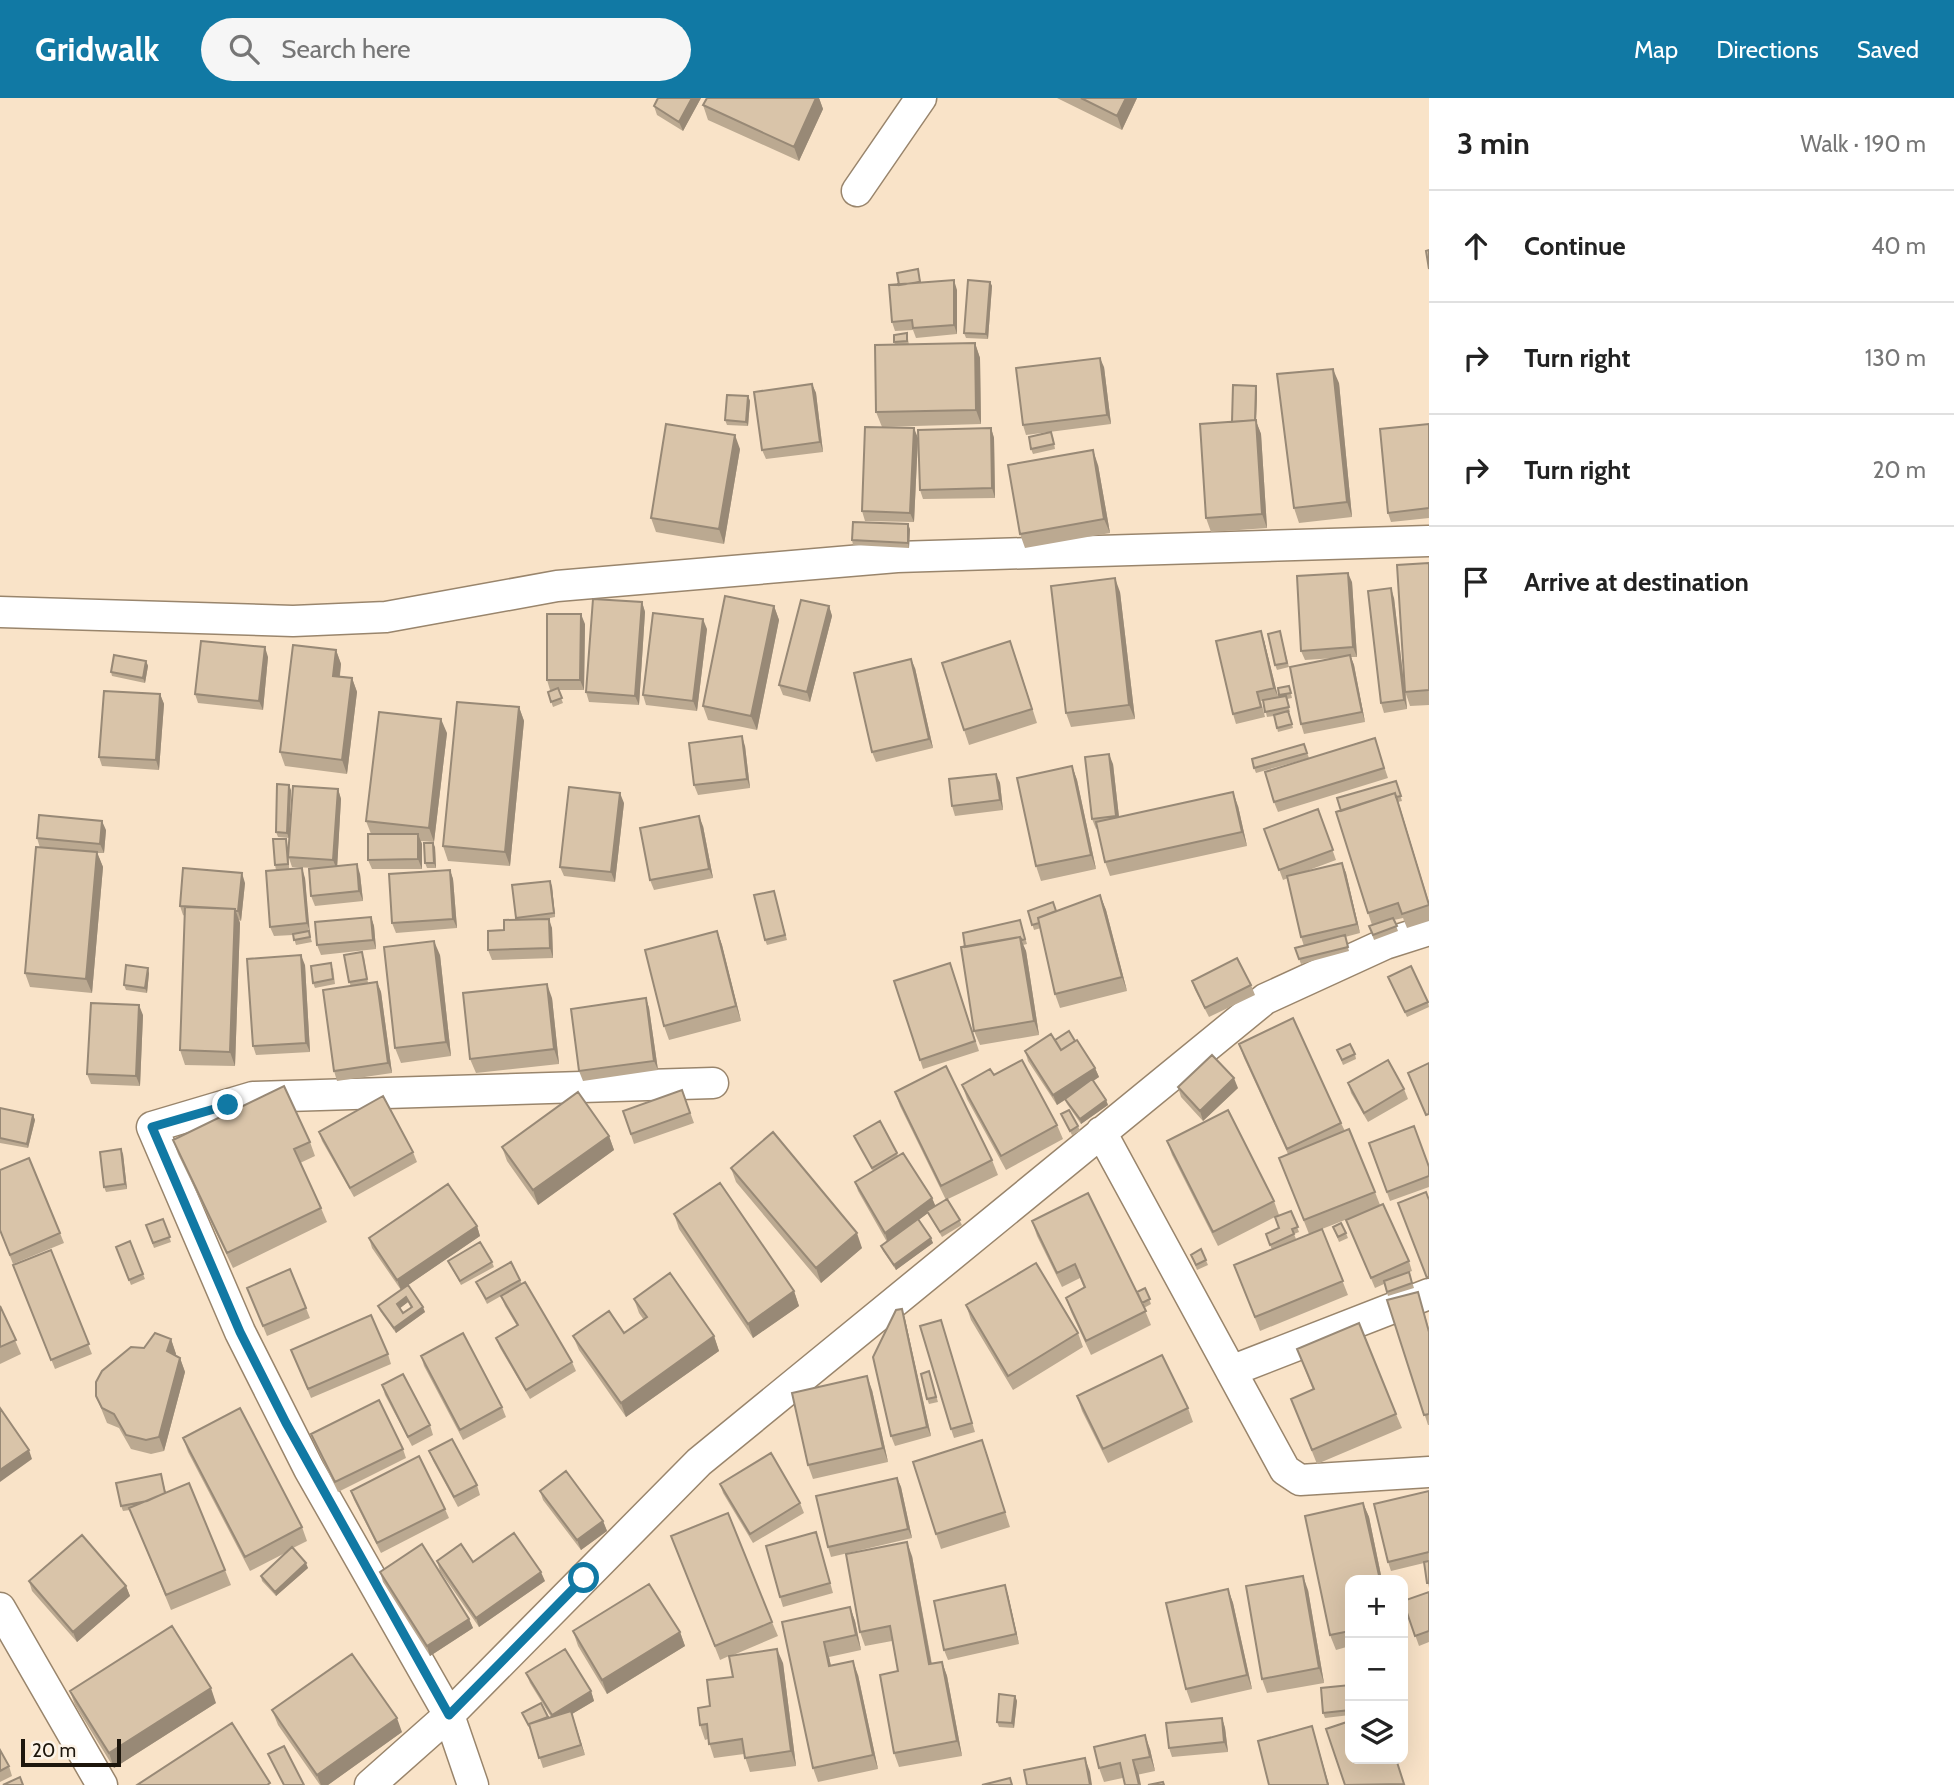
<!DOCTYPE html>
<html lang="en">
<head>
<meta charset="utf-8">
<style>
	:root { --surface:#fff; --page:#f6f6f6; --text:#222; --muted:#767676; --line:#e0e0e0; --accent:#1179a4 }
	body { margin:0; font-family:Cabin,sans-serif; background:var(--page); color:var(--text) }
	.controls { position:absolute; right:21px; bottom:21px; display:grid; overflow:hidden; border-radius:14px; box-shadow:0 7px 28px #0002 }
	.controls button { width:63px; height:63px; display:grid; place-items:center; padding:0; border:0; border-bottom:2px solid var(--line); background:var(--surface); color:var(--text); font:35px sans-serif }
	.scale { position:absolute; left:21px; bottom:18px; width:100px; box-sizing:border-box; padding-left:7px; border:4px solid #1d160c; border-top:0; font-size:19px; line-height:24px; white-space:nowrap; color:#1d160c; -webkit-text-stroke:5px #fcf3e8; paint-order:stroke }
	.stop { position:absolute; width:21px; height:21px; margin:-16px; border:5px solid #1179a4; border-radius:50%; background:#fff }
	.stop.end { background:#1179a4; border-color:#fff; box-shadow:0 2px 7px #0008 }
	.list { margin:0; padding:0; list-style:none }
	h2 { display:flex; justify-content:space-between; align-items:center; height:91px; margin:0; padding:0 28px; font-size:30px }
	h2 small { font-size:23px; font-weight:400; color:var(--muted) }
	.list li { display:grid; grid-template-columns:46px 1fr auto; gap:21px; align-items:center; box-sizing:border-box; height:112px; padding:0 28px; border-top:2px solid var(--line) }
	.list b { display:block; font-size:26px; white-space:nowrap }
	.list em { font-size:23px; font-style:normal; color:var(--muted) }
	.icon { flex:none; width:38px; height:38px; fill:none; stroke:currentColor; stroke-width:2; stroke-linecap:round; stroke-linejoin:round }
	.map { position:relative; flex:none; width:1429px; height:1687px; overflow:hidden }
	header { display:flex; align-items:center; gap:42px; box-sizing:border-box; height:98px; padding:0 35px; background:var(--accent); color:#fff }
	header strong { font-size:33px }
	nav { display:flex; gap:38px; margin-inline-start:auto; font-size:24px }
	.search { width:490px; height:63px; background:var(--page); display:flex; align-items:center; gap:18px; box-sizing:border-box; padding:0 24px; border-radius:38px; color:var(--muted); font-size:26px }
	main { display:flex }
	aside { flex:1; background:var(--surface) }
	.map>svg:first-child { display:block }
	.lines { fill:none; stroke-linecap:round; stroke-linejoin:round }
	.minor-casing { stroke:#99856c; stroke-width:33 }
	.minor { stroke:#fff; stroke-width:30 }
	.wall { fill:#bba991; fill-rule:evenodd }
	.shaded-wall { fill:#988976 }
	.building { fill:#d9c4a9; stroke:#988976; stroke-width:2; fill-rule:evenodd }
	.route { stroke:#1179a4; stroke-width:9 }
</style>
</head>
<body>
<header>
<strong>Gridwalk</strong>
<div class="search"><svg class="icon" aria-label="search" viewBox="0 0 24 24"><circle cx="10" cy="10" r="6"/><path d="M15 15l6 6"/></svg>Search here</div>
<nav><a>Map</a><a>Directions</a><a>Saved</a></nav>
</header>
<main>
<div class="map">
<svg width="1429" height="1687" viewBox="0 0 1429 1687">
	<rect width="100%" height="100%" fill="#f9e3c8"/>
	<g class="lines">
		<g class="minor-casing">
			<path id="minor" d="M 857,93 L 921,0
				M 0,514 L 293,523 L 386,519 L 557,488 L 897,459 L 1429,443
				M 1101,1034 L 1285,1372 L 1300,1382 L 1429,1374
				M 1231,1273 L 1429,1196
				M 0,1510 L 102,1687
				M 370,1687 L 449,1617 L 699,1364 L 1265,901 L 1385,846 L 1429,832
				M 473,1687 L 449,1617 L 309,1371 L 240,1234 L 152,1029 L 253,999 L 713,985"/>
		</g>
		<use href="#minor" class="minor"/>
	</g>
	<path class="wall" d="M 701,0 L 683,33 L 657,17 L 654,8 Z
		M 707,0 L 819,0 L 823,11 L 799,63 L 708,22 L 703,7 Z
		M 1057,0 L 1137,0 L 1122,32 Z
		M 918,171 L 921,185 L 957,192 L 957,236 L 916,240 L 913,232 L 895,233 L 892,224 L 899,187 Z
		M 990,184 L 992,188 L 988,241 L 966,240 L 964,235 Z
		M 907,235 L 909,247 L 975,245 L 980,260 L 981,326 L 882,329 L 876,314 L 895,247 L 894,244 Z
		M 1104,269 L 1111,326 L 1026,337 L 1023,327 Z
		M 1339,285 L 1352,419 L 1299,425 L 1294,410 Z
		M 812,286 L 816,295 L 823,354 L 766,361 L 762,352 Z
		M 1257,293 L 1256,323 L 1261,336 L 1267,430 L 1211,434 L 1206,420 L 1232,324 Z
		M 748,298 L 750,303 L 748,328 L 727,327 L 725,322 Z
		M 1429,326 L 1429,420 L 1391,424 L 1388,415 Z
		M 991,330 L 994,340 L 995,400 L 923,401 L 920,392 Z
		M 1053,339 L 1055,351 L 1033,356 L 1031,351 Z
		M 918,340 L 914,424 L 865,423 L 862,413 Z
		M 740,351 L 724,446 L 656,434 L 651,420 Z
		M 1098,367 L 1110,435 L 1025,450 L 1020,436 Z
		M 910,431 L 909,450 L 853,447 L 852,442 Z
		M 1429,465 L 1429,607 L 1410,608 L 1406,596 L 1407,611 L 1384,615 L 1381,605 L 1394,500 L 1404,586 Z
		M 1352,484 L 1357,559 L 1351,559 L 1354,567 L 1365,624 L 1304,636 L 1301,626 L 1335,560 L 1305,562 L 1301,553 Z
		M 1120,494 L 1135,621 L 1071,629 L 1066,615 Z
		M 642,504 L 645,514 L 639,607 L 589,604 L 586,594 Z
		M 774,508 L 779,522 L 757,632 L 708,622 L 703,608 Z
		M 829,508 L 832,518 L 810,604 L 783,597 L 779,587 Z
		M 585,526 L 584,592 L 558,592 L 563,605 L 553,609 L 548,594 L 553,592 L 550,592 L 547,582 Z
		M 707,531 L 697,613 L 646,607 L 643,597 Z
		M 1280,533 L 1289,569 L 1277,572 L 1275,567 Z
		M 1264,542 L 1278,599 L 1280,599 L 1278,590 L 1289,588 L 1292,600 L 1287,601 L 1290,614 L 1289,614 L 1293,630 L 1278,634 L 1274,618 L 1267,619 L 1263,603 L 1261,603 L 1265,619 L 1236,626 L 1233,616 Z
		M 336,552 L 341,566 L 340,578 L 352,580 L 357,594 L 347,676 L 285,668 L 280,654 Z
		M 1015,557 L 1037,625 L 969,647 L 964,632 Z
		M 268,559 L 263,612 L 198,605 L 195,596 Z
		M 146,563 L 148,568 L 145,585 L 112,578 L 111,574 Z
		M 915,570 L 933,650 L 876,664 L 872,654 Z
		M 160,596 L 164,606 L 159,672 L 102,668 L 99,659 Z
		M 519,609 L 524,623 L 510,768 L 448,763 L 443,748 Z
		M 447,635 L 434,744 L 421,743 L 422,746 L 422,771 L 372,771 L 368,762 L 371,736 L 366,723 Z
		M 1304,646 L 1309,660 L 1256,675 L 1254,670 Z
		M 745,648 L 750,690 L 698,697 L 694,687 Z
		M 1378,650 L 1388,680 L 1278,714 L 1274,704 Z
		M 1113,666 L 1119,719 L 1238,708 L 1247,748 L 1110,778 L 1105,764 L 1098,730 L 1096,731 L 1092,721 Z
		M 1072,668 L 1077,682 L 1096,771 L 1041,783 L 1036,768 Z
		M 996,676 L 1000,685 L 1003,712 L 955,718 L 952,708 Z
		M 1396,683 L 1402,703 L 1398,704 L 1429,804 L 1429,823 L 1407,830 L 1403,820 L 1394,822 L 1398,833 L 1374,842 L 1369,828 L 1372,827 L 1368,815 L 1341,713 Z
		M 338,691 L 341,701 L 337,768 L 360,776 L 363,803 L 315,808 L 311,798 L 315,770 L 292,769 L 289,760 L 289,771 L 305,780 L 309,835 L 312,844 L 296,847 L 293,837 L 274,838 L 270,829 L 276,772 L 275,767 L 286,741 L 287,745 L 288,757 Z
		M 291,692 L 289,740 L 278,739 L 276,734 Z
		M 624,705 L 615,784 L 564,778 L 560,769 Z
		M 1318,711 L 1336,762 L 1301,775 L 1342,765 L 1346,775 L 1360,835 L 1345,839 L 1349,853 L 1301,866 L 1295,850 L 1304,848 L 1301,839 L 1288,780 L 1283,782 L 1264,731 Z
		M 703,728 L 713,780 L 654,792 L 650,782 Z
		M 106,732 L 104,755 L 97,755 L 103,769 L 92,895 L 30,889 L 25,875 L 40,750 L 37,740 Z
		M 435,749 L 436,770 L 427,770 L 425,765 Z
		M 450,772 L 453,781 L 457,830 L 396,835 L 392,825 Z
		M 245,785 L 241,823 L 239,822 L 240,825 L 235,968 L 185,967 L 180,952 L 185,818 L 183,817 L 180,808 Z
		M 552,788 L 555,819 L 545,821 L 552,830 L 553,860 L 492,862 L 488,852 L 504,832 L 517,822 L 516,820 Z
		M 774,793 L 787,842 L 767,847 L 765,842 Z
		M 1100,797 L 1106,812 L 1127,893 L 1060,910 L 1055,896 L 1041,830 L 1034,832 L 1028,813 L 1056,813 Z
		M 371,819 L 374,828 L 376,851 L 321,857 L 317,847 Z
		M 1020,822 L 1027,846 L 1023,847 L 1026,853 L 1039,937 L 980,947 L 974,933 L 965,849 Z
		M 717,833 L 722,847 L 741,923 L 669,942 L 664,928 Z
		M 440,857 L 451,958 L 401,965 L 395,950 Z
		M 364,859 L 368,885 L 377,884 L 381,894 L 392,975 L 337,983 L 334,973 L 351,888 L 349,884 Z
		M 950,865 L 979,953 L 923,971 L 894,883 Z
		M 305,867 L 310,954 L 256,957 L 253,948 Z
		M 333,870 L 335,886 L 315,890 L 313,885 Z
		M 149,875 L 147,895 L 126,892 L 124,887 Z
		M 1192,883 L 1251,887 L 1255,897 L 1209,919 L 1195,892 Z
		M 1390,884 L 1428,904 L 1429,909 L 1407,919 Z
		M 552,900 L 559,966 L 476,975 L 470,961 Z
		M 646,900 L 649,910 L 658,972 L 583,983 L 579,973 Z
		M 143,917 L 140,988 L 91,986 L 87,976 Z
		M 1055,943 L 1075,943 L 1095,970 L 1099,979 L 1093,983 L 1106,1002 L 1108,1007 L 1081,1026 L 1067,1006 L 1065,1002 L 1057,1007 L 1028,963 L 1025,953 Z
		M 1239,946 L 1341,1025 L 1375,1094 L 1380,1107 L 1409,1163 L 1412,1173 L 1407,1175 L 1409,1174 L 1414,1190 L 1388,1198 L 1384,1186 L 1375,1190 L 1346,1122 L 1360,1116 L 1322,1131 L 1348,1197 L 1260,1233 L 1234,1167 L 1272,1152 L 1266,1136 L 1279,1130 L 1291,1113 L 1299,1134 L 1294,1136 L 1296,1141 L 1279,1149 L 1309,1136 L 1279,1060 L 1288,1056 L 1244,960 Z
		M 1337,952 L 1355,956 L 1356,961 L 1343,967 Z
		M 994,977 L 1057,1027 L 1063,1041 L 1006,1072 L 967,1001 L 962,987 Z
		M 1348,985 L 1404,991 L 1408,1001 L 1368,1024 L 1351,995 Z
		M 1178,989 L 1238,990 L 1203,1023 L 1181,999 Z
		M 682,992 L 694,1025 L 634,1046 L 623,1013 Z
		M 895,994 L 992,1062 L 998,1077 L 948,1101 L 962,1127 L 942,1139 L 928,1115 L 918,1122 L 933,1145 L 896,1172 L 883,1153 L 881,1148 L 887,1144 L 858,1093 L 855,1084 L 873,1073 L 854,1038 L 897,1055 L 898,1058 L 932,1100 L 935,1108 L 946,1102 L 900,1008 Z
		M 0,1010 L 33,1017 L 35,1022 L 28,1050 L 0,1045 Z
		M 1061,1016 L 1078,1028 L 1080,1033 L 1072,1037 Z
		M 319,1034 L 413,1054 L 417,1064 L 354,1099 L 322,1043 Z
		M 609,1038 L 614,1052 L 538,1107 L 507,1063 L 502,1049 Z
		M 173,1042 L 310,1044 L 315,1058 L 300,1065 L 321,1110 L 327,1124 L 233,1170 L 178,1056 Z
		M 1167,1043 L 1274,1103 L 1279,1117 L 1218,1148 L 1172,1057 Z
		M 1369,1045 L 1429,1069 L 1429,1089 L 1390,1103 Z
		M 123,1056 L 127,1091 L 106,1094 L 104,1089 Z
		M 731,1070 L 862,1150 L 821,1185 L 736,1084 Z
		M 674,1116 L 794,1193 L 799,1208 L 753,1240 L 679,1131 Z
		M 163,1121 L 171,1144 L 154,1150 L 146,1127 Z
		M 1032,1123 L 1137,1196 L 1145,1190 L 1151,1206 L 1144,1210 L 1151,1227 L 1091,1257 L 1071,1214 L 1066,1200 L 1084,1190 L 1080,1180 L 1062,1189 L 1037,1138 Z
		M 477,1128 L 480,1138 L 408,1187 L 425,1214 L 396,1235 L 380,1213 L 378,1208 L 401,1192 L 372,1150 L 369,1140 ZM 408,1204 L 411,1210 L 403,1215 L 400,1210 Z
		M 1333,1129 L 1346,1135 L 1348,1140 L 1339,1144 Z
		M 0,1133 L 60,1135 L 64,1145 L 13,1166 Z
		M 130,1143 L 145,1181 L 131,1187 L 116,1149 Z
		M 1201,1151 L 1208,1167 L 1197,1172 L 1191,1157 Z
		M 51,1152 L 92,1256 L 55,1271 L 13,1167 Z
		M 448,1163 L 492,1164 L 494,1169 L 461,1187 Z
		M 520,1182 L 522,1186 L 572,1264 L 576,1273 L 530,1301 L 500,1250 L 496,1240 L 517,1228 L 505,1208 L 501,1198 L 487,1206 L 476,1184 Z
		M 1418,1194 L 1429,1231 L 1429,1327 L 1428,1327 L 1387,1202 Z
		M 251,1199 L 306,1210 L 310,1220 L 267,1238 Z
		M 634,1201 L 714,1238 L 719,1253 L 626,1319 L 579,1252 L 573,1238 L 624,1235 L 644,1222 L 639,1215 Z
		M 966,1207 L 1078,1235 L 1083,1249 L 1013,1292 L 971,1222 Z
		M 0,1208 L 21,1256 L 0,1266 Z
		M 902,1211 L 905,1221 L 931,1338 L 895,1348 L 891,1338 Z
		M 941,1222 L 975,1334 L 954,1340 L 951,1331 Z
		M 171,1241 L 176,1256 L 175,1257 L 180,1260 L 185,1274 L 164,1353 L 151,1356 L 131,1351 L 119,1330 L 107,1325 L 96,1298 L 144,1250 Z
		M 1297,1251 L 1396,1316 L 1402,1330 L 1317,1366 L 1291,1301 L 1313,1292 Z
		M 291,1252 L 388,1256 L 391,1266 L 311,1300 Z
		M 421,1258 L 502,1309 L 506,1319 L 463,1342 L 424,1268 Z
		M 929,1273 L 938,1304 L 929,1306 L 927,1301 Z
		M 382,1287 L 430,1327 L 433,1337 L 412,1348 L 385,1297 Z
		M 872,1292 L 888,1364 L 813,1381 L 808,1367 Z
		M 1077,1298 L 1188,1310 L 1193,1324 L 1108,1365 L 1082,1313 Z
		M 311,1336 L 403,1351 L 406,1360 L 338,1394 L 314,1345 Z
		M 183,1340 L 302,1429 L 307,1443 L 293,1450 L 308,1470 L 276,1498 L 262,1483 L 261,1478 L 287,1454 L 250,1473 L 188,1354 Z
		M 429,1353 L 477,1387 L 480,1397 L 458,1409 L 433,1363 Z
		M 987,1356 L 1010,1429 L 941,1451 L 936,1436 Z
		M 161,1376 L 166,1395 L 225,1472 L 231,1487 L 171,1512 L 130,1412 L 123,1413 L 121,1408 Z
		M 897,1380 L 901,1389 L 912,1440 L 831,1459 L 828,1449 Z
		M 720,1386 L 800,1405 L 804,1415 L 753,1445 L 723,1395 Z
		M 351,1393 L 445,1411 L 449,1420 L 381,1455 L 354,1402 Z
		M 540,1393 L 603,1423 L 607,1433 L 581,1452 L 543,1402 Z
		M 1429,1393 L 1429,1490 L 1424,1465 L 1391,1473 L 1388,1464 Z
		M 1363,1405 L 1369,1419 L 1382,1482 L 1350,1482 L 1350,1548 L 1336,1552 L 1330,1537 Z
		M 671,1438 L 772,1524 L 778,1538 L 731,1558 L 783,1565 L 796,1668 L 750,1674 L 744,1656 L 714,1660 L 708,1641 L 705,1642 L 700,1627 L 710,1608 L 733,1579 L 729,1558 L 720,1562 Z
		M 819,1444 L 833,1495 L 783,1509 L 780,1499 Z
		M 912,1458 L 932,1566 L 942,1564 L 947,1578 L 962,1658 L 899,1669 L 894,1655 L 898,1573 L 892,1543 L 865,1548 L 860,1534 Z
		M 437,1463 L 473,1464 L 545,1483 L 479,1529 L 440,1473 Z
		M 380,1474 L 469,1521 L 473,1530 L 430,1558 L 383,1484 Z
		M 29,1483 L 126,1488 L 130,1498 L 77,1544 L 32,1493 Z
		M 1005,1487 L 1008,1497 L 1019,1546 L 948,1562 L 944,1552 Z
		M 1228,1491 L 1233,1505 L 1252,1591 L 1191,1605 L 1186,1591 Z
		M 1308,1492 L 1324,1585 L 1267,1595 L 1262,1581 Z
		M 1429,1494 L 1429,1544 L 1419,1548 L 1403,1503 Z
		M 850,1509 L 855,1523 L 861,1552 L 829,1559 L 831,1568 L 858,1577 L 878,1671 L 818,1684 L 813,1670 L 782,1524 Z
		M 573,1533 L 680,1534 L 685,1548 L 607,1596 L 578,1548 Z
		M 526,1575 L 591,1593 L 594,1603 L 572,1616 L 585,1657 L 543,1670 L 531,1633 L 522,1615 L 548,1620 L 551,1619 L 530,1585 Z
		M 1350,1587 L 1350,1617 L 1325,1620 L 1323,1615 Z
		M 70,1593 L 216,1605 L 114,1670 L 75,1607 Z
		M 1015,1598 L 1017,1603 L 1014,1630 L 999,1629 L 997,1624 Z
		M 272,1612 L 402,1634 L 328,1687 L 320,1687 L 278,1627 Z
		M 1222,1620 L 1225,1630 L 1228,1654 L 1172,1659 L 1169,1650 Z
		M 1150,1651 L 1155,1673 L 1104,1684 L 1099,1670 Z
		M 0,1652 L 9,1668 L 12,1678 L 0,1684 Z"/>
	<path class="shaded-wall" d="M 692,0 L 701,0 L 683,33 L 679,24 Z
		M 816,0 L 819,0 L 823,11 L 799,63 L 794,49 Z
		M 1126,0 L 1137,0 L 1122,32 L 1117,18 Z
		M 954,182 L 957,192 L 957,236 L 954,227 Z
		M 990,184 L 992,188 L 988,241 L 986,236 Z
		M 975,245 L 980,260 L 981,326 L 976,312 Z
		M 1100,260 L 1104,269 L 1111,326 L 1107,317 Z
		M 1333,271 L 1339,285 L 1352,419 L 1347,404 Z
		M 812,286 L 816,295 L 823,354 L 820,344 Z
		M 1256,288 L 1257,293 L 1256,323 L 1261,336 L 1267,430 L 1262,416 L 1254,329 Z
		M 748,298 L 750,303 L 748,328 L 746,324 Z
		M 914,330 L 918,340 L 914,424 L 910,415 Z
		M 991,330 L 994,340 L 995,400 L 992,390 Z
		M 735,337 L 740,351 L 724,446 L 719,431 Z
		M 1093,352 L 1098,367 L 1110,435 L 1104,421 Z
		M 908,426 L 910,431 L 909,450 L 908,445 Z
		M 1348,475 L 1352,484 L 1357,559 L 1353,549 Z
		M 1115,480 L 1120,494 L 1135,621 L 1129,607 Z
		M 1391,490 L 1394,500 L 1407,611 L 1404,602 Z
		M 642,504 L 645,514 L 639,607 L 635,598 Z
		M 774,508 L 779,522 L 757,632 L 751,618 Z
		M 829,508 L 832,518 L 810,604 L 807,594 Z
		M 581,516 L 585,526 L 584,592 L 580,582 Z
		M 703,521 L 707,531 L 697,613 L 693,603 Z
		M 1261,533 L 1264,542 L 1278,599 L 1274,590 Z
		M 265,549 L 268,559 L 263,612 L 259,603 Z
		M 336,552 L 341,566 L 338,592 L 333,578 Z
		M 1350,557 L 1354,567 L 1365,624 L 1362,614 Z
		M 911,561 L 915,570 L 933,650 L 929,641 Z
		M 146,563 L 148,568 L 145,585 L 143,580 Z
		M 352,580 L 357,594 L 347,676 L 342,662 Z
		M 160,596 L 164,606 L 159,672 L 156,662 Z
		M 519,609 L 524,623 L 510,768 L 505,754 Z
		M 441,621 L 447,635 L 434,744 L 429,730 Z
		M 742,638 L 745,648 L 750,690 L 747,681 Z
		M 1109,656 L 1113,666 L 1120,728 L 1116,718 Z
		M 1072,668 L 1077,682 L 1096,771 L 1091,757 Z
		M 996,676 L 1000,685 L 1003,712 L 1000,702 Z
		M 289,687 L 291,692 L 289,740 L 287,735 Z
		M 338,691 L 341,701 L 337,772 L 333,762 Z
		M 1233,694 L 1238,708 L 1247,748 L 1242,734 Z
		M 620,695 L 624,705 L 615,784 L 611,774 Z
		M 1395,695 L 1400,709 L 1429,806 Z
		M 699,718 L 703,728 L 713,780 L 709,771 Z
		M 102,723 L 106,732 L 104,755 L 100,746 Z
		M 418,736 L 422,746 L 422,771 L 418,761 Z
		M 433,745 L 435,749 L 436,770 L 434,765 Z
		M 97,754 L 103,769 L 92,895 L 86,881 Z
		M 1342,765 L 1346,775 L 1360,835 L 1357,826 Z
		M 357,766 L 360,776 L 363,803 L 359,793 Z
		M 302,770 L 305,780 L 310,835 L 307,825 Z
		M 450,772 L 453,781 L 457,830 L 453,821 Z
		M 242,775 L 245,785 L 241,823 L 238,813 Z
		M 550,783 L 552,788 L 555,819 L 554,815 Z
		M 1100,797 L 1106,812 L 1127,893 L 1122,879 Z
		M 235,811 L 240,825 L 235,968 L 230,954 Z
		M 371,819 L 374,828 L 376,851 L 373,842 Z
		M 549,821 L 552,830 L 553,860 L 550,850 Z
		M 717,833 L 722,847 L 741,923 L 736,908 Z
		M 1020,839 L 1026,853 L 1039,937 L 1034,923 Z
		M 434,843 L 440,857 L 451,958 L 446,944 Z
		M 301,857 L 305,867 L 310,954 L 306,945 Z
		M 148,870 L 149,875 L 147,895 L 145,890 Z
		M 377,884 L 381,894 L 392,975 L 388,965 Z
		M 547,886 L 552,900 L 559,966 L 554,951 Z
		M 646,900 L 649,910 L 658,972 L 654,963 Z
		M 139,907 L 143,917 L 140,988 L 136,978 Z
		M 1095,970 L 1099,979 L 1057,1007 L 1053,997 Z
		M 1234,980 L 1238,990 L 1203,1023 L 1200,1013 Z
		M 1106,1002 L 1108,1007 L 1081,1026 L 1080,1021 Z
		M 33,1017 L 35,1022 L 28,1050 L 27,1046 Z
		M 609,1038 L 614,1052 L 538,1107 L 533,1092 Z
		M 121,1051 L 123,1056 L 127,1091 L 125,1086 Z
		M 932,1100 L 936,1109 L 888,1145 L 885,1135 Z
		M 477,1128 L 480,1138 L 401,1192 L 397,1182 Z
		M 857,1135 L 862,1150 L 821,1185 L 816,1170 Z
		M 931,1140 L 933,1145 L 896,1172 L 894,1167 Z
		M 794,1193 L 799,1208 L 753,1240 L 748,1226 Z
		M 406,1199 L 408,1204 L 399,1211 L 397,1206 Z
		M 423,1209 L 425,1214 L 396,1235 L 394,1230 Z
		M 902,1211 L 905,1221 L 931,1338 L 927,1329 Z
		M 714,1238 L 719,1253 L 626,1319 L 621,1305 Z
		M 171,1241 L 176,1256 L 172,1267 L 167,1253 Z
		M 180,1260 L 185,1274 L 164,1353 L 159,1339 Z
		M 867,1278 L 872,1292 L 888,1364 L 883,1350 Z
		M 29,1352 L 32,1361 L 0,1384 L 0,1372 Z
		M 897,1380 L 901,1389 L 912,1440 L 908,1431 Z
		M 1363,1405 L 1369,1419 L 1382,1482 L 1380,1482 Z
		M 603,1423 L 607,1433 L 581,1452 L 577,1442 Z
		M 907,1444 L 912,1458 L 934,1580 L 929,1566 Z
		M 306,1465 L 308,1470 L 276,1498 L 275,1494 Z
		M 541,1474 L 545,1483 L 479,1529 L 476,1520 Z
		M 1303,1478 L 1308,1492 L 1324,1585 L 1319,1570 Z
		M 1005,1487 L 1008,1497 L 1019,1546 L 1016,1536 Z
		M 126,1488 L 130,1498 L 77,1544 L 73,1534 Z
		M 1228,1491 L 1233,1505 L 1252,1591 L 1247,1577 Z
		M 850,1509 L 855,1523 L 861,1552 L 856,1537 Z
		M 469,1521 L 473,1530 L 430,1558 L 427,1548 Z
		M 680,1534 L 685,1548 L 607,1596 L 602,1582 Z
		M 824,1544 L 829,1559 L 834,1582 L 829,1568 Z
		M 777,1551 L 783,1565 L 796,1668 L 791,1653 Z
		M 853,1563 L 858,1577 L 878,1671 L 873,1657 Z
		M 942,1564 L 947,1578 L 962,1658 L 957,1643 Z
		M 211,1590 L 216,1605 L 114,1670 L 109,1655 Z
		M 591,1593 L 594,1603 L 572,1616 L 585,1657 L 581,1647 L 555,1627 L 552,1617 Z
		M 1015,1598 L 1017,1603 L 1014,1630 L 1012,1625 Z
		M 397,1620 L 402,1634 L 328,1687 L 321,1687 L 317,1677 Z
		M 1222,1620 L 1225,1630 L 1228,1654 L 1224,1644 Z
		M 1312,1628 L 1315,1638 L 1329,1687 L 1328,1687 Z
		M 1145,1637 L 1150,1651 L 1155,1673 L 1150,1659 Z
		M 1085,1660 L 1090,1674 L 1092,1687 L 1090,1687 Z
		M 1133,1662 L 1139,1677 L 1141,1687 L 1139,1687 Z"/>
	<path class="building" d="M 658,0 L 692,0 L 679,24 L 654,8 Z
		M 707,0 L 816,0 L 794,49 L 703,7 Z
		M 1081,0 L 1126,0 L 1117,18 Z
		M 1429,152 L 1429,171 L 1426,153 Z
		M 918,171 L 920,184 L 899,187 L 897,175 Z
		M 954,182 L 954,227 L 913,230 L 912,222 L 892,224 L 889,187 Z
		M 968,182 L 990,184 L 986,236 L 964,235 Z
		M 907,235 L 907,243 L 894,244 L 894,237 Z
		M 975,245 L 976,312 L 876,314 L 875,247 Z
		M 1100,260 L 1107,317 L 1023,327 L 1016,270 Z
		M 1333,271 L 1347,404 L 1294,410 L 1277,276 Z
		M 812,286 L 820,344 L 762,352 L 754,294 Z
		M 1233,287 L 1256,288 L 1255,322 L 1232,324 Z
		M 727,297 L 748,298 L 746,324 L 725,322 Z
		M 1256,322 L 1262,416 L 1206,420 L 1200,326 Z
		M 666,326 L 735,337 L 719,431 L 651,420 Z
		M 1429,326 L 1429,410 L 1388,415 L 1380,331 Z
		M 865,329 L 914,330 L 910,415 L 862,413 Z
		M 991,330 L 992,390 L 920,392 L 918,332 Z
		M 1051,334 L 1054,346 L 1031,351 L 1029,339 Z
		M 1093,352 L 1104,421 L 1020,436 L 1008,367 Z
		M 853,424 L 908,426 L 908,445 L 852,442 Z
		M 1429,465 L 1429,592 L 1405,594 L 1397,467 Z
		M 1348,475 L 1353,549 L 1301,553 L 1297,478 Z
		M 1115,480 L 1129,607 L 1066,615 L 1051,488 Z
		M 1391,490 L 1404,602 L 1381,605 L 1368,493 Z
		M 725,498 L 774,508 L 751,618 L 703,608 Z
		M 593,501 L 642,504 L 635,598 L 586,594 Z
		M 801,502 L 829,508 L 807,594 L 779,587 Z
		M 653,515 L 703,521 L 693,603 L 643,597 Z
		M 547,516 L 581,516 L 580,582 L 547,582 Z
		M 1261,533 L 1274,590 L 1257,594 L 1261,609 L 1233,616 L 1216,543 Z
		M 1280,533 L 1287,565 L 1275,567 L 1268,536 Z
		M 201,543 L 265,549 L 259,603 L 195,596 Z
		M 1010,543 L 1032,611 L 964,632 L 942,565 Z
		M 293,547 L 336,552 L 333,578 L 352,580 L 342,662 L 280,654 Z
		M 114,557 L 146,563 L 143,580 L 111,574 Z
		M 1350,557 L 1362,614 L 1301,626 L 1290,569 Z
		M 911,561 L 929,641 L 872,654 L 854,575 Z
		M 1289,588 L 1291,595 L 1279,597 L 1278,590 Z
		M 558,590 L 562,600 L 551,604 L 548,594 Z
		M 104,593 L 160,596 L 156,662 L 99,659 Z
		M 1286,598 L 1289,609 L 1265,614 L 1263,602 Z
		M 457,604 L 519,609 L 505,754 L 443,748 Z
		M 1288,613 L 1292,626 L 1277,630 L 1274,617 Z
		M 379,614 L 441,621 L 429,730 L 366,723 Z
		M 742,638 L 747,681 L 694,687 L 689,645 Z
		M 1375,640 L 1384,670 L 1274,704 L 1265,674 Z
		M 1304,646 L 1307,655 L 1254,670 L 1252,661 Z
		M 1109,656 L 1116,718 L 1092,721 L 1085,659 Z
		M 1072,668 L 1091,757 L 1036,768 L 1017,680 Z
		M 996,676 L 1000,702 L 952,708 L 949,681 Z
		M 1396,683 L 1401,698 L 1396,699 L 1395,695 L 1341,713 L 1337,700 Z
		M 277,686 L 289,687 L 287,735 L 276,734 Z
		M 293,688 L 338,691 L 333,762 L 288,759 Z
		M 569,689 L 620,695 L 611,774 L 560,769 Z
		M 1233,694 L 1242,734 L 1105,764 L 1096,724 Z
		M 1395,695 L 1429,807 L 1402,816 L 1398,805 L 1368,815 L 1336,714 Z
		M 1318,711 L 1333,752 L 1279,772 L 1264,731 Z
		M 39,717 L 102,723 L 100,746 L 37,740 Z
		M 699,718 L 709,771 L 650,782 L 640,730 Z
		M 368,736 L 418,736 L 418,761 L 368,762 Z
		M 273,741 L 286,741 L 288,766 L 275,767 Z
		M 424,745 L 433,745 L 434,765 L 425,765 Z
		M 36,749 L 97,754 L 86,881 L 25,875 Z
		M 1342,765 L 1357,826 L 1301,839 L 1287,778 Z
		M 357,766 L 359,793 L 311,798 L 309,771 Z
		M 183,770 L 242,775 L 238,813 L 235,813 L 235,811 L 180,808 Z
		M 302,770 L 307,825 L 270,829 L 266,773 Z
		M 450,772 L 453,821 L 392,825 L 389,776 Z
		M 550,783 L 554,815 L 516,820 L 512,787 Z
		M 774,793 L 785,837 L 765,842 L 754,797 Z
		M 1100,797 L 1122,879 L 1055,896 L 1038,820 Z
		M 1053,804 L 1056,813 L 1038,820 L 1039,825 L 1032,827 L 1028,813 Z
		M 185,809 L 235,811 L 230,954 L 180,952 Z
		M 371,819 L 373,842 L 317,847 L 315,824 Z
		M 1393,820 L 1397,828 L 1373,837 L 1369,828 Z
		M 549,821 L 550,850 L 488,852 L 488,833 L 504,832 L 504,822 Z
		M 1020,822 L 1025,841 L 1022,842 L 1020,839 L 965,849 L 963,835 Z
		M 309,833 L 310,839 L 294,842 L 293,836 Z
		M 717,833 L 736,908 L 664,928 L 645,852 Z
		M 1345,837 L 1348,849 L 1299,861 L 1295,850 Z
		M 1020,839 L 1034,923 L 974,933 L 961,849 Z
		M 434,843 L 446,944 L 395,950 L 384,849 Z
		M 362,854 L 367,881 L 349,884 L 344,857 Z
		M 301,857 L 306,945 L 253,948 L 247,861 Z
		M 1237,860 L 1251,887 L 1205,910 L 1192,883 Z
		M 331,865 L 333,881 L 313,885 L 311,868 Z
		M 950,865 L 975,943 L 920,962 L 894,883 Z
		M 126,867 L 148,870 L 145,890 L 124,887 Z
		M 1411,868 L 1428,904 L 1405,914 L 1388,879 Z
		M 377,884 L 388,965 L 334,973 L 323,892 Z
		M 547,886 L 554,951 L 470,961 L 463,895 Z
		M 646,900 L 654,963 L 579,973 L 571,911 Z
		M 91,905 L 139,907 L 136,978 L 87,976 Z
		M 1293,920 L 1341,1025 L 1287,1051 L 1239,946 Z
		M 1069,933 L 1075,943 L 1061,952 L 1055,942 Z
		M 1051,936 L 1061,952 L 1077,942 L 1095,970 L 1053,997 L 1025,953 Z
		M 1350,946 L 1355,956 L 1342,962 L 1337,952 Z
		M 1212,957 L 1234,980 L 1200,1013 L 1178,989 Z
		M 1022,962 L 1057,1027 L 1001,1058 L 962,987 L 990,971 L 994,977 Z
		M 1388,962 L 1404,991 L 1364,1015 L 1348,985 Z
		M 1429,965 L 1429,1016 L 1426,1017 L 1408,975 Z
		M 946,968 L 992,1062 L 941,1088 L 895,994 Z
		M 1092,981 L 1106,1002 L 1080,1021 L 1065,1001 Z
		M 284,988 L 310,1044 L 294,1051 L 321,1110 L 227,1155 L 173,1042 Z
		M 682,992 L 690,1015 L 631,1036 L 623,1013 Z
		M 578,994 L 609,1038 L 533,1092 L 502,1049 Z
		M 383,998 L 413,1054 L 350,1090 L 319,1034 Z
		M 0,1010 L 33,1017 L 27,1046 L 0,1040 Z
		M 1069,1012 L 1078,1028 L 1070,1033 L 1061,1016 Z
		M 1228,1012 L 1274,1103 L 1213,1134 L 1167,1043 Z
		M 880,1023 L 897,1055 L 872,1070 L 854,1038 Z
		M 1414,1028 L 1429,1069 L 1429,1078 L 1387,1094 L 1369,1045 Z
		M 1349,1031 L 1375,1094 L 1304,1122 L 1279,1060 Z
		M 773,1034 L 857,1135 L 816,1170 L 731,1070 Z
		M 121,1051 L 125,1086 L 104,1089 L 100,1054 Z
		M 903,1055 L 932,1100 L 885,1135 L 855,1084 Z
		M 29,1060 L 60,1135 L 10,1157 L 0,1132 L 0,1072 Z
		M 720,1085 L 794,1193 L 748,1226 L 674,1116 Z
		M 448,1086 L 477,1128 L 397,1182 L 369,1140 Z
		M 1426,1094 L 1429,1102 L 1429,1179 L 1427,1180 L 1398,1105 Z
		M 1088,1095 L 1146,1213 L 1086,1243 L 1066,1200 L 1085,1189 L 1075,1166 L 1057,1175 L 1032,1123 Z
		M 947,1101 L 960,1122 L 940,1134 L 927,1113 Z
		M 1383,1106 L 1409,1163 L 1371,1180 L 1346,1122 Z
		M 1291,1113 L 1298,1129 L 1292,1131 L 1294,1136 L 1270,1147 L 1266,1136 L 1279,1130 L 1275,1119 Z
		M 163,1121 L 170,1139 L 153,1145 L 146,1127 Z
		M 918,1121 L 931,1140 L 894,1167 L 881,1148 Z
		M 1341,1125 L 1346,1135 L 1338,1139 L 1333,1129 Z
		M 1322,1131 L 1343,1183 L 1255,1219 L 1234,1167 Z
		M 130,1143 L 143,1176 L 129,1182 L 116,1149 Z
		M 480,1144 L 492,1164 L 460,1183 L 448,1163 Z
		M 1201,1151 L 1206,1162 L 1196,1167 L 1191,1157 Z
		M 51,1152 L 89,1246 L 51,1262 L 13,1167 Z
		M 511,1164 L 520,1182 L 486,1201 L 476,1184 Z
		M 1036,1165 L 1078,1235 L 1008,1278 L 966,1207 Z
		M 290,1171 L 306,1210 L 263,1228 L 247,1190 Z
		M 1409,1174 L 1412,1185 L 1387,1194 L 1384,1183 Z
		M 670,1175 L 714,1238 L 621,1305 L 573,1238 L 609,1213 L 624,1235 L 647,1219 L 634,1201 Z
		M 525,1184 L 572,1264 L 526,1292 L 496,1240 L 518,1227 L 501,1198 Z
		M 408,1187 L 423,1209 L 394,1230 L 378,1208 ZM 406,1199 L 412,1209 L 403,1215 L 397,1206 Z
		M 1145,1190 L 1150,1201 L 1142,1205 L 1137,1194 Z
		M 1418,1194 L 1429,1234 L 1429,1316 L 1424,1317 L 1387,1202 Z
		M 0,1208 L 16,1242 L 0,1249 Z
		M 902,1211 L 927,1329 L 891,1338 L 873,1259 L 896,1212 Z
		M 371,1217 L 388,1256 L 308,1291 L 291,1252 Z
		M 941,1222 L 972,1325 L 951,1331 L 920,1228 Z
		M 1359,1225 L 1396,1316 L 1312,1352 L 1291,1301 L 1314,1291 L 1297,1251 Z
		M 155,1235 L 171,1241 L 167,1253 L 180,1260 L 159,1339 L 146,1342 L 126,1337 L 114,1316 L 102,1310 L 96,1298 L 96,1284 L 102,1273 L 131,1249 L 144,1250 Z
		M 463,1235 L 502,1309 L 460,1332 L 421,1258 Z
		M 1162,1257 L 1188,1310 L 1103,1351 L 1077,1298 Z
		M 929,1273 L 936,1299 L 927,1301 L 921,1276 Z
		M 403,1276 L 430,1327 L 408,1339 L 382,1287 Z
		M 867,1278 L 883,1350 L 808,1367 L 792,1295 Z
		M 379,1302 L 403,1351 L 335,1384 L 311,1336 Z
		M 0,1310 L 29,1352 L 0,1372 Z
		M 240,1310 L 302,1429 L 245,1459 L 183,1340 Z
		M 452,1341 L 477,1387 L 454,1399 L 429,1353 Z
		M 982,1342 L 1005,1414 L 936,1436 L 913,1364 Z
		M 771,1355 L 800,1405 L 750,1436 L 720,1386 Z
		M 419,1358 L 445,1411 L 377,1445 L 351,1393 Z
		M 566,1373 L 603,1423 L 577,1442 L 540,1393 Z
		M 161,1376 L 165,1395 L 147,1403 L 121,1408 L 116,1385 Z
		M 897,1380 L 908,1431 L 828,1449 L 816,1398 Z
		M 189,1385 L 225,1472 L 166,1497 L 129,1410 Z
		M 1429,1393 L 1429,1454 L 1388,1464 L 1374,1406 Z
		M 1363,1405 L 1380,1482 L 1350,1482 L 1350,1533 L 1330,1537 L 1305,1418 Z
		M 728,1415 L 772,1524 L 715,1548 L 671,1438 Z
		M 816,1434 L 830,1485 L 780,1499 L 766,1448 Z
		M 514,1435 L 541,1474 L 476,1520 L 437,1463 L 461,1446 L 473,1464 Z
		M 82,1437 L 126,1488 L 73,1534 L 29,1483 Z
		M 907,1444 L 929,1566 L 942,1564 L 957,1643 L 894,1655 L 880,1577 L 898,1573 L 890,1528 L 860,1534 L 846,1456 Z
		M 422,1446 L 469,1521 L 427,1548 L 380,1474 Z
		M 292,1449 L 306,1465 L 275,1494 L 261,1478 Z
		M 1429,1463 L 1429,1485 L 1427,1485 L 1424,1464 Z
		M 1303,1478 L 1319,1570 L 1262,1581 L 1246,1488 Z
		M 649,1486 L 680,1534 L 602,1582 L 573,1533 Z
		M 1005,1487 L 1016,1536 L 944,1552 L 934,1503 Z
		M 1228,1491 L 1247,1577 L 1186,1591 L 1166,1505 Z
		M 1429,1494 L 1429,1533 L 1415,1538 L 1403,1503 Z
		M 850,1509 L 856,1537 L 824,1544 L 829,1568 L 853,1563 L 873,1657 L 813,1670 L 782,1524 Z
		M 172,1528 L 211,1590 L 109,1655 L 70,1593 Z
		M 565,1551 L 591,1593 L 552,1617 L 526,1575 Z
		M 777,1551 L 791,1653 L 745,1660 L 742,1641 L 709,1646 L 707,1626 L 700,1627 L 698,1610 L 710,1608 L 707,1582 L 733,1579 L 729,1558 Z
		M 352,1556 L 397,1620 L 317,1677 L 272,1612 Z
		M 1350,1587 L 1350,1612 L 1323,1615 L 1321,1590 Z
		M 999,1596 L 1015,1598 L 1012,1625 L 997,1624 Z
		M 541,1605 L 548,1619 L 529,1626 L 529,1628 L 522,1615 Z
		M 571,1613 L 581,1647 L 539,1660 L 529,1626 Z
		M 1222,1620 L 1224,1644 L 1169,1650 L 1166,1625 Z
		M 1350,1623 L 1350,1661 L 1396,1661 L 1404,1686 L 1345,1687 L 1326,1631 Z
		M 232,1625 L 270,1685 L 267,1687 L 137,1687 Z
		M 1312,1628 L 1328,1687 L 1269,1687 L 1258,1643 Z
		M 1145,1637 L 1150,1659 L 1133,1662 L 1139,1687 L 1125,1687 L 1120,1665 L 1099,1670 L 1094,1649 Z
		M 284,1648 L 304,1687 L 284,1687 L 268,1656 Z
		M 0,1652 L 9,1668 L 0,1673 Z
		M 1085,1660 L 1090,1687 L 1027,1687 L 1024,1672 Z
		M 20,1679 L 23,1687 L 3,1687 Z
		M 1010,1680 L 1012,1687 L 982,1687 Z
		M 1163,1684 L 1164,1687 L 1148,1687 Z"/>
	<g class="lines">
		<path class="route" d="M 228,1007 L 152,1029 L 240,1234 L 286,1325 L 449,1617 L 584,1480"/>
	</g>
</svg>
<div class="controls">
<button>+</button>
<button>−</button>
<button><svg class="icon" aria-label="layers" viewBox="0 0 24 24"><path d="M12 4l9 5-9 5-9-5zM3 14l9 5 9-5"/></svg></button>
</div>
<div class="scale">20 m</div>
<div class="stop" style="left:584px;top:1480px"></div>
<div class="stop end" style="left:228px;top:1007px"></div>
</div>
<aside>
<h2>3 min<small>Walk · 190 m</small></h2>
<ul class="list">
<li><svg class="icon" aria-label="ahead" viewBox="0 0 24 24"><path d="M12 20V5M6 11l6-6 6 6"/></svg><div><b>Continue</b></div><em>40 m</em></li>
<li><svg class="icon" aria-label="right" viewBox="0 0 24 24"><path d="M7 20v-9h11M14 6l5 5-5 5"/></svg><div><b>Turn right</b></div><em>130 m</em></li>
<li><svg class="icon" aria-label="right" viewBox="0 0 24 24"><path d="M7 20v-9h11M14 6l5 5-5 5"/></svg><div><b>Turn right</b></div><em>20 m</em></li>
<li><svg class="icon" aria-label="arrive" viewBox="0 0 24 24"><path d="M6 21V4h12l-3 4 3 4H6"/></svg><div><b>Arrive at destination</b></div></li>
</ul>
</aside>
</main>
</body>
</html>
